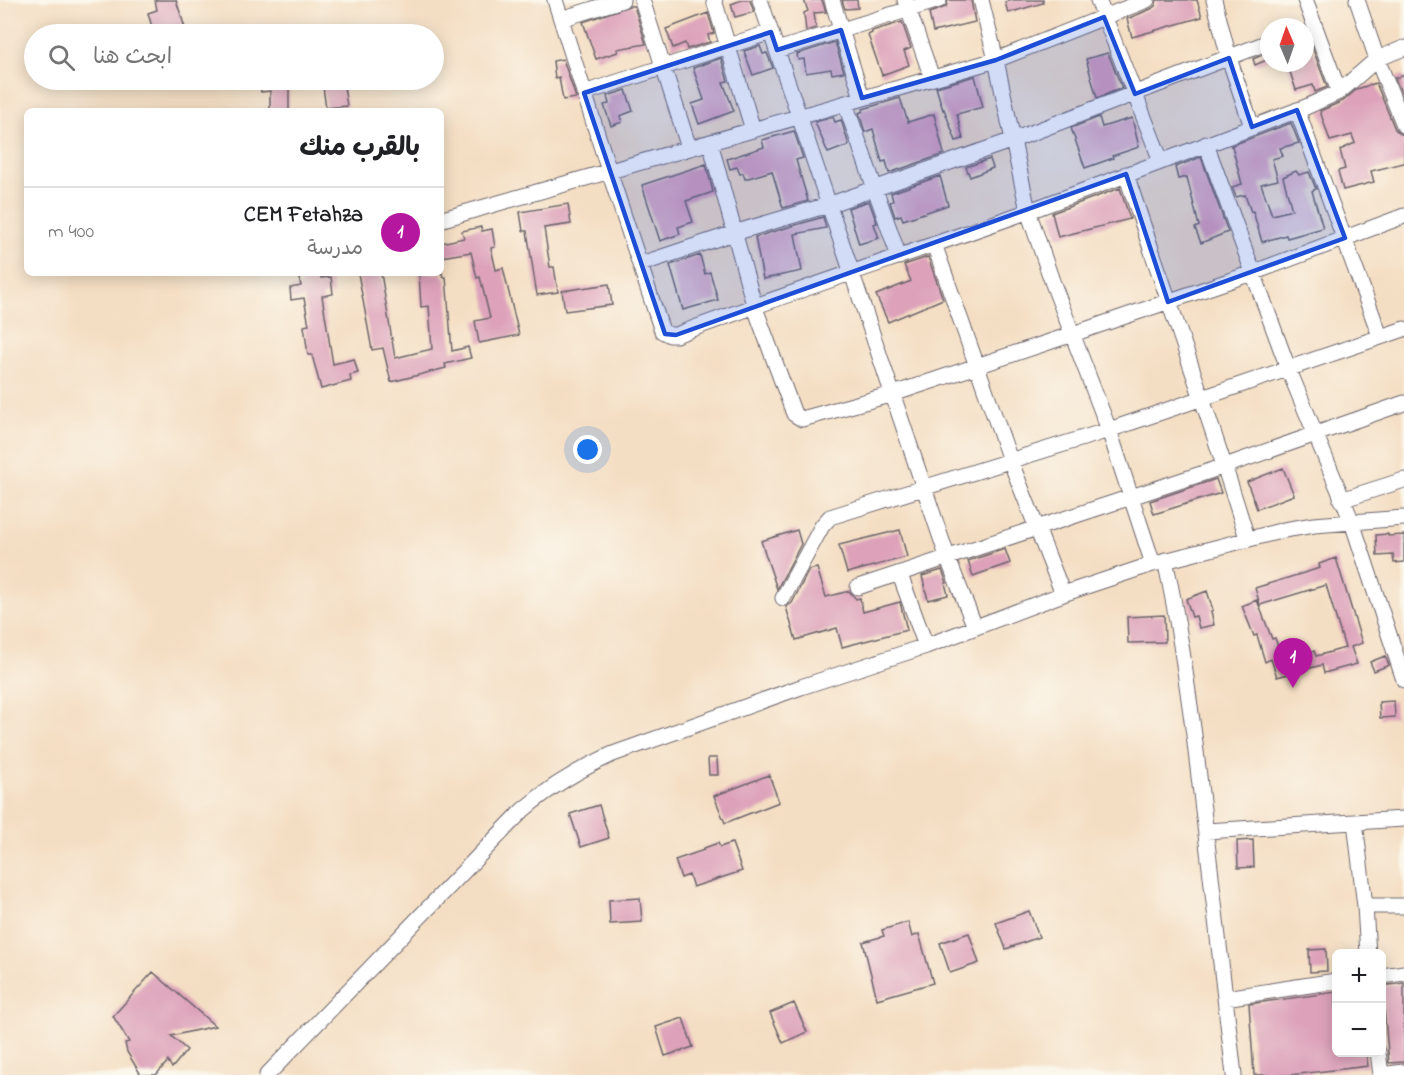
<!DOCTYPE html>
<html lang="ar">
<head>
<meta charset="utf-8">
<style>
	:root { --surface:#fff; --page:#f6f6f6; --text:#202124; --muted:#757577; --line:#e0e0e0; --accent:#b5179e }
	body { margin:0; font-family:"Indie Flower","Playpen Sans Arabic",sans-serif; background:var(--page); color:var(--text); direction:rtl }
	.controls { position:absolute; right:18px; bottom:18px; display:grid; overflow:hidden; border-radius:9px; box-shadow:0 3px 15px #0003 }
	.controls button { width:54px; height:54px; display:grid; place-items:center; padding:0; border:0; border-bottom:2px solid var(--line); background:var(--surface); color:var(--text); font:30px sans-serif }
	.compass { position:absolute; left:1260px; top:18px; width:54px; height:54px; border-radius:50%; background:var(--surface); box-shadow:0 3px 15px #0003; rotate:358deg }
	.you { position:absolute; left:588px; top:450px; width:21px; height:21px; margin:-15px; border:4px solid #fff; border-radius:50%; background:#1a73e8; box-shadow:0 0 0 9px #1a73e833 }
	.badge { display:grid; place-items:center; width:39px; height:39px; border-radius:50%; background:var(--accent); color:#fff; font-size:20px; font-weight:700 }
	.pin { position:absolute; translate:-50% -50px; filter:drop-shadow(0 2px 3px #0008) }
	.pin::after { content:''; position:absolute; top:32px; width:21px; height:18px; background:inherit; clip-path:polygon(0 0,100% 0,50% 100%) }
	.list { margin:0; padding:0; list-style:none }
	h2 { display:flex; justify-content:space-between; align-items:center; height:78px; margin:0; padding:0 24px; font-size:26px }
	h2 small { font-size:20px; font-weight:400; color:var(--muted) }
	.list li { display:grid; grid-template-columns:39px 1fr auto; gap:18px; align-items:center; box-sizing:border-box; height:90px; padding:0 24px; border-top:2px solid var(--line) }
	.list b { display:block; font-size:22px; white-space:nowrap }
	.list p { margin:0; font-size:20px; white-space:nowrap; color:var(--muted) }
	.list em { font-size:20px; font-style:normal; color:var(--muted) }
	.icon { flex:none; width:33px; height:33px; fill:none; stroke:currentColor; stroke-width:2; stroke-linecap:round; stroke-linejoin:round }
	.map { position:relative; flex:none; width:1404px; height:1075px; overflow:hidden; direction:ltr }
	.search { position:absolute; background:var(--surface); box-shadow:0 3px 15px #0003; left:24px; top:24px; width:420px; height:66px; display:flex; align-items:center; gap:15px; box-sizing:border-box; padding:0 21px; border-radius:33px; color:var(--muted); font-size:22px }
	.panel { position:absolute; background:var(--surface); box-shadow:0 3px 15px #0003; left:24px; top:108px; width:420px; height:168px; border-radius:9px; direction:rtl }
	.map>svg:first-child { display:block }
	.building { fill:#dda2ba }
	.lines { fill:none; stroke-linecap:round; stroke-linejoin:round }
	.street-casing { stroke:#6c646b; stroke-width:17 }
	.street { stroke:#fff; stroke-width:15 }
	.marked { fill:#1d4ed8; fill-opacity:0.2; stroke:#1d4ed8; stroke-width:4.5; stroke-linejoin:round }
</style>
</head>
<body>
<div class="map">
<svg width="1404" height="1075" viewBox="0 0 1404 1075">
	<rect width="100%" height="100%" fill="#fbf7ec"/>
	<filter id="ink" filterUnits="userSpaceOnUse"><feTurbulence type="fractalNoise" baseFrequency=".0167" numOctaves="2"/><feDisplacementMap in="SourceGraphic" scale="12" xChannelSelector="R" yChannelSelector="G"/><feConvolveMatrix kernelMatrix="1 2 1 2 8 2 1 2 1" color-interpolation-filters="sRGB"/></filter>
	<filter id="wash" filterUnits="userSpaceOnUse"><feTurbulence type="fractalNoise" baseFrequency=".008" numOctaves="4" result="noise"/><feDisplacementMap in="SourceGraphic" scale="24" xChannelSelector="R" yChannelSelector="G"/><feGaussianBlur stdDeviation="1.35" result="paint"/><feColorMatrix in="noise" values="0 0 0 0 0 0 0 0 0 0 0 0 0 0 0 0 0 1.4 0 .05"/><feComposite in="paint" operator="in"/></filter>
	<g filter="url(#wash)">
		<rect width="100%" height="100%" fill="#f4dec3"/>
		<g id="blocks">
			<path class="building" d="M 155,0 L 176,0 L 187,34 L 154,34 L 148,13 L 157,10 Z
				M 742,0 L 750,0 L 754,12 L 735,17 L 731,4 Z
				M 804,0 L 822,0 L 826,12 L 814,13 L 816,28 L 806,31 L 804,13 L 808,11 Z
				M 842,0 L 857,0 L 858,8 L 845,9 Z
				M 948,0 L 971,0 L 975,22 L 933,32 L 929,13 L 946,7 Z
				M 1010,0 L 1043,0 L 1043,3 L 1008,13 L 1005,2 Z
				M 1157,0 L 1197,0 L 1202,17 L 1132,37 L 1127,19 L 1151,9 L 1155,6 Z
				M 629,6 L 634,6 L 646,44 L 617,49 L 618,52 L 596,59 L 583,22 Z
				M 708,13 L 714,33 L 708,35 L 710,42 L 687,49 L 685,43 L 673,48 L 666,29 Z
				M 902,22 L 911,48 L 904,51 L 909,65 L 882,75 L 868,35 L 872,33 L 872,31 Z
				M 835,42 L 844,72 L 832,74 L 831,69 L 806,73 L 804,59 L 798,60 L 797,54 Z
				M 1311,44 L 1327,87 L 1315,92 L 1313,85 L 1296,90 L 1287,63 L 1305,63 L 1305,46 Z
				M 760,46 L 763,54 L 767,53 L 773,68 L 753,75 L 744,51 Z
				M 1269,52 L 1269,59 L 1255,65 L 1253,59 Z
				M 1108,53 L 1122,88 L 1097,98 L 1086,59 Z
				M 721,58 L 728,81 L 723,82 L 734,111 L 699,124 L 692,104 L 704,100 L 693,68 Z
				M 563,59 L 576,98 L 563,100 L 559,77 L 555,78 L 553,61 Z
				M 1404,75 L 1404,99 L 1395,78 Z
				M 975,76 L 983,107 L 957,114 L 963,139 L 956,141 L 944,109 L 943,110 L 936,87 Z
				M 259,80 L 307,80 L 308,85 L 289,88 L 289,111 L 270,111 L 270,91 L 261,92 Z
				M 322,80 L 343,80 L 347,106 L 326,108 Z
				M 1376,83 L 1395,129 L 1399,133 L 1404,135 L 1404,163 L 1371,171 L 1374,182 L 1343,190 L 1338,171 L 1345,169 L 1340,150 L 1355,143 L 1352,135 L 1330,141 L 1320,111 L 1343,101 L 1357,89 Z
				M 626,90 L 633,111 L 620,116 L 622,122 L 611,126 L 604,105 L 609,104 L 607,96 Z
				M 900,98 L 908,122 L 934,114 L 944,154 L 889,173 L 886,161 L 882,162 L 873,129 L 865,132 L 859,113 L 863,111 L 863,109 Z
				M 833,117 L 835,122 L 841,120 L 849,145 L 828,153 L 815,122 Z
				M 1099,117 L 1102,127 L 1132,118 L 1139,147 L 1112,156 L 1113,158 L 1085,168 L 1071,128 Z
				M 1291,123 L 1299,143 L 1280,148 L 1283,156 L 1272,159 L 1278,180 L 1261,184 L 1272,215 L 1292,210 L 1283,177 L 1296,171 L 1299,175 L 1309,172 L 1316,189 L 1312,191 L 1323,228 L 1287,238 L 1286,235 L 1262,242 L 1253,211 L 1251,212 L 1245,195 L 1236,197 L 1232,187 L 1242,184 L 1232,146 L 1230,146 Z
				M 794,131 L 803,158 L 796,160 L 808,201 L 783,208 L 772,171 L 745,179 L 743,173 L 740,174 L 737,167 L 730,169 L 727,159 L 764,147 L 762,140 Z
				M 1201,157 L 1228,232 L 1201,243 L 1195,228 L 1199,226 L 1187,177 L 1178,179 L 1175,167 Z
				M 990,159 L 993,168 L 970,177 L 966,167 Z
				M 706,164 L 713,192 L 686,201 L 693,222 L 678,227 L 680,234 L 660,241 L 642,185 Z
				M 940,176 L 948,205 L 903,220 L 901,215 L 895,217 L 890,202 L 893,201 L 891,193 Z
				M 1120,188 L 1130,219 L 1058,237 L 1052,213 Z
				M 869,201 L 877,223 L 874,224 L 879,238 L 859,244 L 848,208 Z
				M 568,204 L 571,224 L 544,228 L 550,267 L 554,267 L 558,292 L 537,295 L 527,231 L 523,231 L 520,212 Z
				M 823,217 L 826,228 L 795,234 L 802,271 L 763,279 L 755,237 Z
				M 481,227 L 482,231 L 492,229 L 495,247 L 491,248 L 496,270 L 503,268 L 519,335 L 479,343 L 475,321 L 490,318 L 480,277 L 477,278 L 471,252 L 441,257 L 441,243 L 464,238 L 462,231 Z
				M 700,255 L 705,274 L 710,272 L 718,300 L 683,310 L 670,265 Z
				M 928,257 L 943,299 L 888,322 L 876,295 L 911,281 L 904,265 Z
				M 358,273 L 381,273 L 395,358 L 432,349 L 429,306 L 421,307 L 419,273 L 442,273 L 443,277 L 446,277 L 452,351 L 468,347 L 471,358 L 445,364 L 446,368 L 391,382 L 383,348 L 372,350 Z
				M 321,274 L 321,278 L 331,277 L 333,294 L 322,296 L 333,364 L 354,359 L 358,373 L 350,375 L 351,381 L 321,389 L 312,355 L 308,355 L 304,326 L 309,325 L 304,298 L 291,300 L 290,288 L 301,286 L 299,277 Z
				M 609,284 L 612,305 L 565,311 L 562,291 Z
				M 1283,468 L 1294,495 L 1257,509 L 1247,482 Z
				M 1216,479 L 1221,493 L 1154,514 L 1150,501 Z
				M 797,530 L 801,544 L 777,589 L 761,541 Z
				M 900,530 L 907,557 L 847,573 L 839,545 Z
				M 1388,534 L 1388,536 L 1404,535 L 1404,562 L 1394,563 L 1393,555 L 1377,556 L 1376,535 Z
				M 1005,549 L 1010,563 L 973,576 L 968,561 Z
				M 1336,558 L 1362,643 L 1351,647 L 1357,664 L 1324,673 L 1322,665 L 1277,677 L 1271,659 L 1265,662 L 1257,635 L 1254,636 L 1242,606 L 1257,600 L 1272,639 L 1275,638 L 1283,661 L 1314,651 L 1316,656 L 1345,648 L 1326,585 L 1260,605 L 1255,588 L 1320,568 L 1319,564 Z
				M 817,568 L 826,597 L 849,591 L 856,599 L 860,598 L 863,612 L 900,602 L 907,630 L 842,647 L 837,628 L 796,640 L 786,607 L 792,603 L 809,570 Z
				M 942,570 L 947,583 L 945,583 L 948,595 L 928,600 L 922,576 Z
				M 1207,591 L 1213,610 L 1211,611 L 1214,625 L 1199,628 L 1196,616 L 1192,617 L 1186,599 Z
				M 1164,615 L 1165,642 L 1128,643 L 1127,617 Z
				M 1385,656 L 1389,665 L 1374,671 L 1370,662 Z
				M 1394,701 L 1395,717 L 1380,718 L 1379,702 Z
				M 708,758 L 717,758 L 718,775 L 709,775 Z
				M 769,775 L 779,802 L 725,823 L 714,796 Z
				M 599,805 L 609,838 L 581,847 L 570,814 Z
				M 1253,840 L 1254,867 L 1238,868 L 1237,841 Z
				M 718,843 L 720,847 L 732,843 L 742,871 L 693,887 L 689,875 L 681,878 L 675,860 L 704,850 L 704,848 Z
				M 640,898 L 642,922 L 610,924 L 609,900 Z
				M 1029,911 L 1039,937 L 1006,949 L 996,923 Z
				M 908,922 L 912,937 L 919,934 L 933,983 L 877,999 L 863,942 L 884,936 L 882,930 Z
				M 969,933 L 979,963 L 950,973 L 940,943 Z
				M 1326,949 L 1327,971 L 1310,972 L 1309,950 Z
				M 153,972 L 215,1026 L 171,1036 L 187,1050 L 172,1068 L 168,1061 L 156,1075 L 141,1075 L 127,1052 L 125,1043 L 129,1042 L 113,1016 Z
				M 1404,983 L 1404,1062 L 1389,1063 L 1382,986 Z
				M 1336,992 L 1336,1053 L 1366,1053 L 1368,1066 L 1290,1075 L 1254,1075 L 1249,1004 Z
				M 794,1003 L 807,1032 L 783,1043 L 770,1013 Z
				M 683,1018 L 693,1047 L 665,1056 L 656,1027 Z"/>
		</g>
	</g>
	<g filter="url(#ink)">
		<use href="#blocks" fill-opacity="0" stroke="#6c646b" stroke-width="1.5"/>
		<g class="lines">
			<g class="street-casing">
				<path id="street" d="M 555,0 L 609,171 L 662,331 L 670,335 L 676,335 C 792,291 910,254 1026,212 C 1120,178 1213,142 1306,107 L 1339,92 L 1377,59 L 1404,48
					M 642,0 L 689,148
					M 714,0 L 753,130
					M 760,0 L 948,559 L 975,627
					M 832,0 L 862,98
					M 905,0 L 932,78
					M 981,0 L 996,60 L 1028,211 L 1052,281 L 1109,430 L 1153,564
					M 1098,0 L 1161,161
					M 1214,0 L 1229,58 L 1252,127
					M 1305,0 L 1339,92
					M 1357,0 L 1377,59 L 1404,125
					M 561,19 L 622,0
					M 777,50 L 939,0
					M 584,93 L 771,32
					M 845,103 L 899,257
					M 1297,110 L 1380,336
					M 710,142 L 754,305 L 794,414 L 802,419 L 893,394 L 1073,334 L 1252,273 L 1404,216
					M 1206,144 L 1288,368 L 1352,522 L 1404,680
					M 1126,174 C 1166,296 1210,416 1247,538
					M 443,219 L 996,60 L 1147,0
					M 934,244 L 1010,460 L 1063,594
					M 641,264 L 734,233 L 828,205 L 1013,140 L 1269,42
					M 1341,500 L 1404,480
					M 1165,560 C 1178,618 1186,677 1194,735 C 1205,823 1215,910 1225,998 L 1336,981
					M 900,575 L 926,646
					M 858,587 L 1225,466 L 1404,403
					M 783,598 L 822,526 L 830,517 L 1109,430 L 1404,329
					M 1355,822 L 1365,906
					M 1206,831 L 1404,819
					M 1368,954 L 1365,906 L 1404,906
					M 1382,976 L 1404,973
					M 1225,998 L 1234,1075
					M 1378,1052 L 1381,1075
					M 267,1075 L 523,810 C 551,786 580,769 613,754 L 801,687 L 926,646 L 1063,594 L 1153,564 L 1284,530 L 1314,525 L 1404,518
					M 1380,1075 L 1404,1072"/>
			</g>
			<use href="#street" class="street"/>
		</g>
	</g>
	<path class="marked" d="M 1104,17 L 1135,94 L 1229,58 L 1252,127 L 1297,110 L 1345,238 L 1168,302 L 1126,174 L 676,335 L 665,334 L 584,93 L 771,32 L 777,50 L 841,30 L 862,98 L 996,60 Z"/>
</svg>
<div class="controls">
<button>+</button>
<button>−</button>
</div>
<svg class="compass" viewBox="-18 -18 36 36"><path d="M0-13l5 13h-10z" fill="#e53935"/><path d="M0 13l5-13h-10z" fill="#757577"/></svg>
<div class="you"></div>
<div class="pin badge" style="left:1293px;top:688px">1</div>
<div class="search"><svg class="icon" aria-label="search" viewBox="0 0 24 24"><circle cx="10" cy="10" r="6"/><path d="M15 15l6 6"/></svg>ابحث هنا</div>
<section class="panel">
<h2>بالقرب منك<small></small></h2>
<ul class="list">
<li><span class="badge">1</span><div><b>CEM Fetahza</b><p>مدرسة</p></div><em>400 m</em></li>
</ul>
</section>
</div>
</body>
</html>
